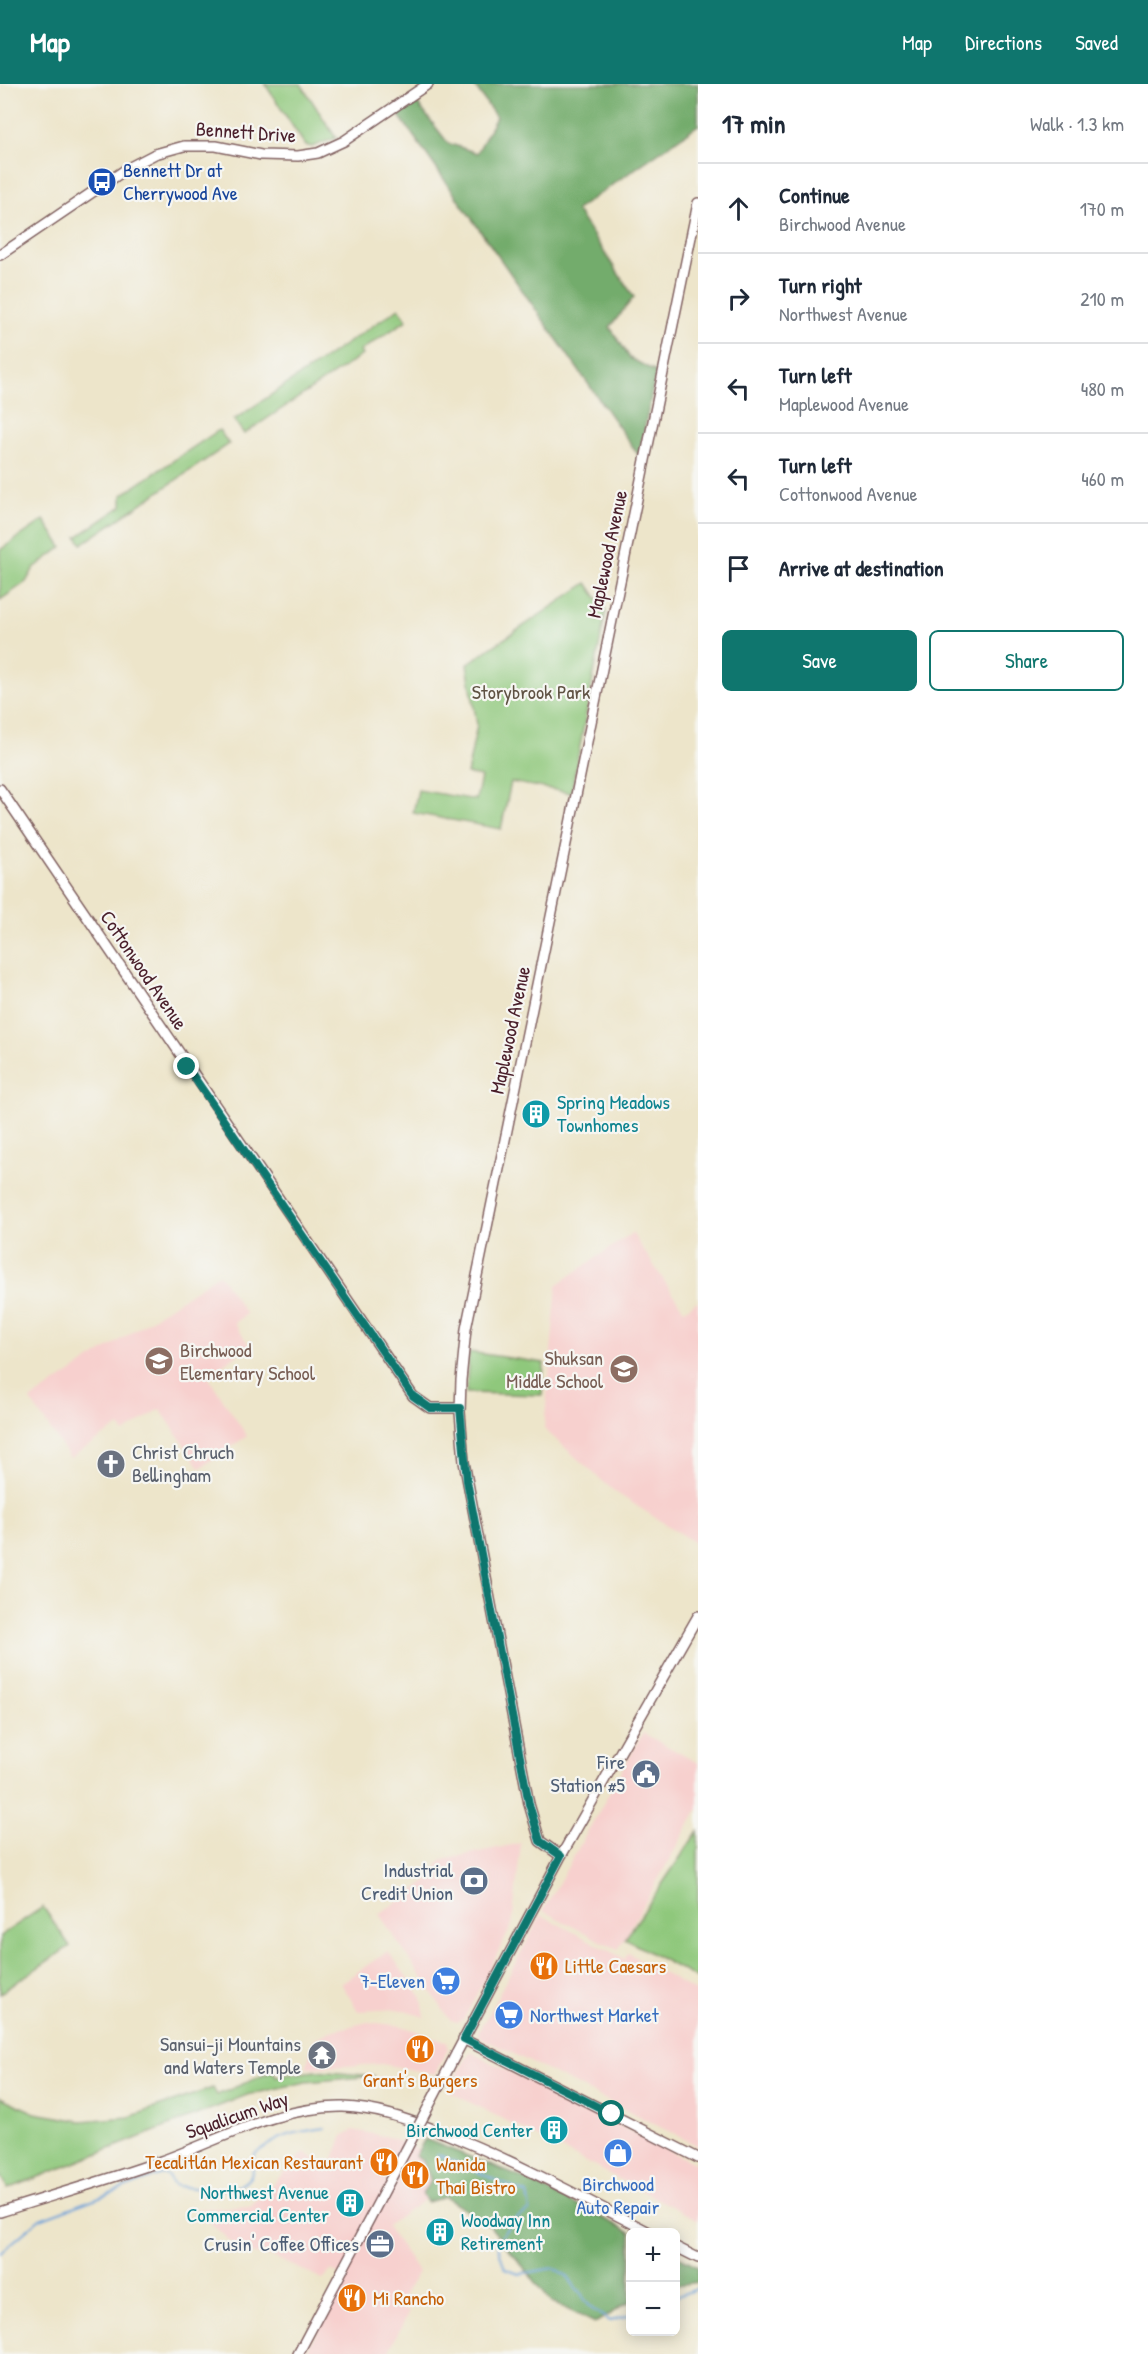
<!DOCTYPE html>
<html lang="en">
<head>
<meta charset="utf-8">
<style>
	:root { --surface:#fff; --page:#f6f6f7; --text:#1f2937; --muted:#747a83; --line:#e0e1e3; --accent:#0f766e }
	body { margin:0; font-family:"Patrick Hand",sans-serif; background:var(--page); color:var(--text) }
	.controls { position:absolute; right:18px; bottom:18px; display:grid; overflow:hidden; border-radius:9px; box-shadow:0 3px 15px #0003 }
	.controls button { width:54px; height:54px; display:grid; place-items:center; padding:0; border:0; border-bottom:2px solid var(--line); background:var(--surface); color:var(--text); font:30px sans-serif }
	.stop { position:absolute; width:18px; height:18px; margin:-14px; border:4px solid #0f766e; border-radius:50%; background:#fff }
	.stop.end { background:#0f766e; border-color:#fff; box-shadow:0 2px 6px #0008 }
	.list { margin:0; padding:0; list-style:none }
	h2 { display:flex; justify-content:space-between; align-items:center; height:78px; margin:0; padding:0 24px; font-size:26px }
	h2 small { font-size:20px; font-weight:400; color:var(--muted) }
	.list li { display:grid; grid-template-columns:39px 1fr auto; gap:18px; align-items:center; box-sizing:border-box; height:90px; padding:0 24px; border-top:2px solid var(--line) }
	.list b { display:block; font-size:22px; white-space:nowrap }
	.list p { margin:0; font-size:20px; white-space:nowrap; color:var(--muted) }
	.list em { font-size:20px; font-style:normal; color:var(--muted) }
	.actions { display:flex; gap:12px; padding:18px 24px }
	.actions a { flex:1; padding:14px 0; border:2px solid var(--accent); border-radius:9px; text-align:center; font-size:21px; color:var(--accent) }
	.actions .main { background:var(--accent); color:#fff }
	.icon { flex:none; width:33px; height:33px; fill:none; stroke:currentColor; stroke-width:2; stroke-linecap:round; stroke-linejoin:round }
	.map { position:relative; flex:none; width:698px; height:2270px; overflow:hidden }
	header { display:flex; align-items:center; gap:36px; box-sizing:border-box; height:84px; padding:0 30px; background:var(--accent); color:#fff }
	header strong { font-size:28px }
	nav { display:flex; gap:33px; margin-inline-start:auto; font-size:21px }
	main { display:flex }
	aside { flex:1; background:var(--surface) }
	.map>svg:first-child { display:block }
	.built { fill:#f7d0ce }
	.green { fill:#8fc87c; stroke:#6c7454; stroke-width:1.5 }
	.forest { fill:#73ac6c; stroke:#5e664c; stroke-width:1.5 }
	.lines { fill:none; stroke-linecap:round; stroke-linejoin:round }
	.stream { stroke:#6ca1d8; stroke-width:2 }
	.secondary-casing { stroke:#836463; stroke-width:12 }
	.secondary { stroke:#fff; stroke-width:9 }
	.secondary-bridge-casing { stroke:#836463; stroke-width:12; stroke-linecap:butt }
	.secondary-bridge { stroke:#fff; stroke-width:9 }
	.route { stroke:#0f766e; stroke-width:8 }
	.labels { text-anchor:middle; stroke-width:4.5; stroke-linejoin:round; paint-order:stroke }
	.street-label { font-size:20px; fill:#4a1f2b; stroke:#f6f6f2 }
	.transit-label { font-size:20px; fill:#164399; stroke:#f6f6f2; text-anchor:start }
	.park-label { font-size:20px; fill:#5f5243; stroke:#f6f6f2 }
	.culture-label { font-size:20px; fill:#0d838f; stroke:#f6f6f2; text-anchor:start }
	.education-label { font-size:20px; fill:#785e54; stroke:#f6f6f2; text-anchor:start }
	.worship-label { font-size:20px; fill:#5b616d; stroke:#f6f6f2; text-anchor:start }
	.service-label { font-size:20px; fill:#4e5e75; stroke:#f6f6f2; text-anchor:end }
	.food-label { font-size:20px; fill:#c56008; stroke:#f6f6f2; text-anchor:start }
	.shop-label { font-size:20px; fill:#366cbe; stroke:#f6f6f2; text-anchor:end }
</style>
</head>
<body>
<header>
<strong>Map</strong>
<nav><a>Map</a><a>Directions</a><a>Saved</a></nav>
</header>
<main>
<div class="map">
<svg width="698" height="2270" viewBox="0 0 698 2270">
	<rect width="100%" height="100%" fill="#f6f6f2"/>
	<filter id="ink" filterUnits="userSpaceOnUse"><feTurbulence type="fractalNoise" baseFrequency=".0167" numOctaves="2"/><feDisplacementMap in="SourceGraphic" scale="12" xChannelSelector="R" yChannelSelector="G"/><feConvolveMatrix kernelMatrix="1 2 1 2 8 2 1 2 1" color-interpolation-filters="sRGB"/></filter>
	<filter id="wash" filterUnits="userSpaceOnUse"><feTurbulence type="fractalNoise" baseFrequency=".008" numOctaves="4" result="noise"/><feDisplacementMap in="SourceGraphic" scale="24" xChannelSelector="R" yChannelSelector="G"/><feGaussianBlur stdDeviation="1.35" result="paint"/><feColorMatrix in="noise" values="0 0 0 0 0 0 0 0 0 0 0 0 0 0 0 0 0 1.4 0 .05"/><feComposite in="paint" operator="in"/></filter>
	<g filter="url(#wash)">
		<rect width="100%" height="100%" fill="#ede5ca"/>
		<path class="built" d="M 632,1149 L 684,1226 L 698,1217 L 698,1461 L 615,1408 L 544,1345 L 557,1201 Z
			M 219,1190 L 246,1230 L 234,1239 L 250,1262 L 207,1291 L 247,1352 L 200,1384 L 160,1325 L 124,1349 L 119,1342 L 70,1374 L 30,1316 Z
			M 643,1649 L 698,1679 L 698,1725 L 618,1866 L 543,1827 Z
			M 521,1759 L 512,1841 L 464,1935 L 458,1938 L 450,1936 L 379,1830 L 428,1797 L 441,1776 Z
			M 541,1831 L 625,1875 L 628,1869 L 698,1909 L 698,2062 L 480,1953 L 478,1949 Z
			M 388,1867 L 422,1914 L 425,1933 L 398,1925 L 358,1927 L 341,1899 Z
			M 368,1938 L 402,1942 L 447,1958 L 448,1964 L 435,1990 L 382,1980 L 306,1984 L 314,1955 L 331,1947 Z
			M 470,1968 L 698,2081 L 698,2136 L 448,2007 Z
			M 353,2046 L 389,2053 L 417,2065 L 430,2097 L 422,2109 L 425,2115 L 387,2142 L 418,2188 L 397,2222 L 409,2228 L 387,2270 L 305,2270 L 345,2194 L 331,2187 L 323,2195 L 275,2174 L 241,2167 L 195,2125 L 250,2122 L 305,2068 L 329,2086 L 343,2052 Z"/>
		<path class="green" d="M 265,0 L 301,0 L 336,54 L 312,63 L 305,61 Z
			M 399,224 L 407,236 L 360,267 L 362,271 L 244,350 L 234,336 Z
			M 219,346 L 229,360 L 82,460 L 77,453 L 122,422 L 122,411 Z
			M 44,436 L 62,463 L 34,484 L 26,498 L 0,516 L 0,466 Z
			M 587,499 L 606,527 L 571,709 L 511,698 L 501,745 L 413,729 L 418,706 L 476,716 L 481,693 L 467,690 L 477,641 L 467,580 Z
			M 469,1268 L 544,1279 L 542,1311 L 466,1309 Z
			M 698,1747 L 698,1895 L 625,1855 Z
			M 43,1823 L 70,1862 L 0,1909 L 0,1852 Z
			M 273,1987 L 276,1992 L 316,1987 L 375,1992 L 306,1998 L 247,2011 L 8,2105 L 0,2092 L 0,2013 L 35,2029 L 81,2037 L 129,2033 L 213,2004 L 217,2011 Z"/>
		<path class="forest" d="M 473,0 L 698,0 L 698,41 L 576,126 L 634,213 L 610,243 L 630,274 L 656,288 L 639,372 L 398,30 L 417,19 L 448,59 L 477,69 L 496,33 Z
			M 425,2055 L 520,2093 L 631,2148 L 630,2218 L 595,2239 L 552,2218 L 489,2141 L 445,2113 L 427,2118 L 422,2109 L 431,2097 L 423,2077 L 415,2072 Z
			M 676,2171 L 698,2182 L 698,2198 L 676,2201 Z"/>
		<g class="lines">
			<path class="stream" d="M 437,2070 L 527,2110 L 530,2126 L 511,2138 L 497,2160 L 505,2185 L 519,2190 L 554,2184 L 567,2192 L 592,2225 L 610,2237 L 630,2231
				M 0,2169 L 40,2135 L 162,2090 L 167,2091 L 172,2099 L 177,2102 C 197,2104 242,2113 252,2089 C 254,2084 254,2076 255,2070 C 280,2051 294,2048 325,2044
				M 676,2213 L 698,2204"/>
		</g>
	</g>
	<g filter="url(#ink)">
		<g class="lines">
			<g class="secondary-casing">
				<path id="secondary" d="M 0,171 L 128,84 L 155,70 L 184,62 L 216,62 L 261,71 L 298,72 L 318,69 L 344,57 L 428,0
					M 0,705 L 413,1312 L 430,1324 L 460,1324
					M 561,1772 L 540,1757 L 529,1720 L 464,1378 L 460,1328 L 461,1296 L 466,1245 C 544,870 622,495 698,119
					M 463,1955 L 698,2074
					M 456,1970 L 561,1772 L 698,1532
					M 0,2128 C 53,2111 108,2096 161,2077 C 220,2056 278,2022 343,2023 C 379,2024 411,2037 444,2049 C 515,2077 581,2113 649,2148
					M 676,2163 L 698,2174
					M 298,2270 L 406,2066"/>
			</g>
			<use href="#secondary" class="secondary"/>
			<g class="secondary-bridge-casing">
				<path id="secondary-bridge" d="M 406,2066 L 456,1970"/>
			</g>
			<use href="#secondary-bridge" class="secondary-bridge"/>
		</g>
	</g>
	<g class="lines" filter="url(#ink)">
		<path class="route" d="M 187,983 L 413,1312 L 430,1324 L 460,1324 L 467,1397 L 529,1720 L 540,1757 L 561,1772 L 464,1955 L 612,2030"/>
	</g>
	<defs>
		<g id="bus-disc" transform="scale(1.5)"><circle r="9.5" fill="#1a4fb4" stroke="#f6f6f2"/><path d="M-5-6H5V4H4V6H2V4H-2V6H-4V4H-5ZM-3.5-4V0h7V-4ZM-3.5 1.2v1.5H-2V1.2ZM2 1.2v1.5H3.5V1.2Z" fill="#fff"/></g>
		<g id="building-disc" transform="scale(1.5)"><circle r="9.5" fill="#0f9aa8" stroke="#f6f6f2"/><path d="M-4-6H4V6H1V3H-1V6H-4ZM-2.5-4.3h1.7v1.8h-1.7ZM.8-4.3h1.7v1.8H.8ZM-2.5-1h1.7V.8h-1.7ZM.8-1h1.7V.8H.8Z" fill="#fff"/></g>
		<g id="school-disc" transform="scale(1.5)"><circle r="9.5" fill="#8d6e63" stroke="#f6f6f2"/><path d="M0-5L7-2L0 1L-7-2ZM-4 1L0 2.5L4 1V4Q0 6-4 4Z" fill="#fff"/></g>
		<g id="church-disc" transform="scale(1.5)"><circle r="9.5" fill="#6b7280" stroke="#f6f6f2"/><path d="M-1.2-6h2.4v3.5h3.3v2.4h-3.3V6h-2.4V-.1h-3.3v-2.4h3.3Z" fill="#fff"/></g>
		<g id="civic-disc" transform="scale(1.5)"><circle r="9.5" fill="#5c6f8a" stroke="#f6f6f2"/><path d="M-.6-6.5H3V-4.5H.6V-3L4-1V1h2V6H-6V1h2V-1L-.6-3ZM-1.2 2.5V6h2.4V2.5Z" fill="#fff"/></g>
		<g id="bank-disc" transform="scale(1.5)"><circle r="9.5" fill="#5c6f8a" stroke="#f6f6f2"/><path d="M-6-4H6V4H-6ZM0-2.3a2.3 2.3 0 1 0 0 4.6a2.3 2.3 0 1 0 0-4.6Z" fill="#fff"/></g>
		<g id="restaurant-disc" transform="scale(1.5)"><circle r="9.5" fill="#e8710a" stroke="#f6f6f2"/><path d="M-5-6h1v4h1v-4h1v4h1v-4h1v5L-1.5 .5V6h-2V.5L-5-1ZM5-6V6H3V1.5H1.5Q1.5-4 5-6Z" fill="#fff"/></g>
		<g id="supermarket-disc" transform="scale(1.5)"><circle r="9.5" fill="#3f7fe0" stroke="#f6f6f2"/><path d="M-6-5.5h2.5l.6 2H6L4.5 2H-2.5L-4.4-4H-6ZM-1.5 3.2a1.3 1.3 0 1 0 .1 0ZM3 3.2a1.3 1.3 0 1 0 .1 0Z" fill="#fff"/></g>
		<g id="temple-disc" transform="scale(1.5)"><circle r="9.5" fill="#6b7280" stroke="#f6f6f2"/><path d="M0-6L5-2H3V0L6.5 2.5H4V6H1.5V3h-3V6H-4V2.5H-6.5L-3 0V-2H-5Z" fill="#fff"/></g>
		<g id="shop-disc" transform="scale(1.5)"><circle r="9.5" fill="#3f7fe0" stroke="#f6f6f2"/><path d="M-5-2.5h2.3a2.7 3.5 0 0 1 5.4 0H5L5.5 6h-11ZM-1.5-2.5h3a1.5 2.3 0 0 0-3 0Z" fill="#fff"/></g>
		<g id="office-disc" transform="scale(1.5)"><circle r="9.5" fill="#5c6f8a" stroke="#f6f6f2"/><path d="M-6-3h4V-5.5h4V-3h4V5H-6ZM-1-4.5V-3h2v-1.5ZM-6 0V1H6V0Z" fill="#fff"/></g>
	</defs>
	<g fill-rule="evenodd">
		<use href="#bus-disc" x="102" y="98"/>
		<use href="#building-disc" x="536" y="1030"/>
		<use href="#school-disc" x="159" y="1277"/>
		<use href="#school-disc" x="624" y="1285"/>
		<use href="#church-disc" x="111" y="1380"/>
		<use href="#civic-disc" x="646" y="1690"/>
		<use href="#bank-disc" x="474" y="1797"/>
		<use href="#restaurant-disc" x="544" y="1882"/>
		<use href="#supermarket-disc" x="446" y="1897"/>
		<use href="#supermarket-disc" x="509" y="1931"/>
		<use href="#restaurant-disc" x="420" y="1965"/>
		<use href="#temple-disc" x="322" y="1971"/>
		<use href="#building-disc" x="554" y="2046"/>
		<use href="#shop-disc" x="618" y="2069"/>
		<use href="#restaurant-disc" x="384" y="2078"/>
		<use href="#restaurant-disc" x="415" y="2091"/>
		<use href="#building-disc" x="350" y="2119"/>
		<use href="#building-disc" x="440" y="2148"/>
		<use href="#office-disc" x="380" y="2160"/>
		<use href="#restaurant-disc" x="352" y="2214"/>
	</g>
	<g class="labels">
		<g class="street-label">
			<text transform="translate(246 48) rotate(4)" y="7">Bennett Drive</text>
			<text transform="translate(607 470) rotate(-78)" y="7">Maplewood Avenue</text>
			<text transform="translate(144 886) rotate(56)" y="7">Cottonwood Avenue</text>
			<text transform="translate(510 946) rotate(-78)" y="7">Maplewood Avenue</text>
			<text transform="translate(237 2031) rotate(-19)" y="7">Squalicum Way</text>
		</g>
		<g class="transit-label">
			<text x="123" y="93">Bennett Dr at<tspan x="123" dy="23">Cherrywood Ave</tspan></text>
		</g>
		<g class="park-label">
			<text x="531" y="615">Storybrook Park</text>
		</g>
		<g class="culture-label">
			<text x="557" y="1025">Spring Meadows<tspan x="557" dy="23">Townhomes</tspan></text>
			<text x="533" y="2053" text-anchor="end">Birchwood Center</text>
			<text x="329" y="2115" text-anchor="end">Northwest Avenue<tspan x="329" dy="23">Commercial Center</tspan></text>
			<text x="461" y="2143">Woodway Inn<tspan x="461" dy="23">Retirement</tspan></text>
		</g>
		<g class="education-label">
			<text x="180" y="1273">Birchwood<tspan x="180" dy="23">Elementary School</tspan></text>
			<text x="603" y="1281" text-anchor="end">Shuksan<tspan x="603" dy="23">Middle School</tspan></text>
		</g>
		<g class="worship-label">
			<text x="132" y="1375">Christ Chruch<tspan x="132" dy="23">Bellingham</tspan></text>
			<text x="301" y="1967" text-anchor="end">Sansui-ji Mountains<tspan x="301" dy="23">and Waters Temple</tspan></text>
		</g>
		<g class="service-label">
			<text x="625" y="1685">Fire<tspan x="625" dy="23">Station #5</tspan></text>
			<text x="453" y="1793">Industrial<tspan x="453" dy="23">Credit Union</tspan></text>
			<text x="359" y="2167">Crusin' Coffee Offices</text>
		</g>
		<g class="food-label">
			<text x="565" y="1889">Little Caesars</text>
			<text x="420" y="2003" text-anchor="middle">Grant's Burgers</text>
			<text x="363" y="2085" text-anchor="end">Tecalitlán Mexican Restaurant</text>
			<text x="436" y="2087">Wanida<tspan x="436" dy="23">Thai Bistro</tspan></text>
			<text x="373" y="2221">Mi Rancho</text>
		</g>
		<g class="shop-label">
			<text x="425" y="1904">7-Eleven</text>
			<text x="530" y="1938" text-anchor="start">Northwest Market</text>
			<text x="618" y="2107" text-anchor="middle">Birchwood<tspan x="618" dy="23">Auto Repair</tspan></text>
		</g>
	</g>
</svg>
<div class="controls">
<button>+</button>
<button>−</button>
</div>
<div class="stop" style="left:612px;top:2030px"></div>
<div class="stop end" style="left:187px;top:983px"></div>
</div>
<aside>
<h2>17 min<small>Walk · 1.3 km</small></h2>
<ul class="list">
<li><svg class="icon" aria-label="ahead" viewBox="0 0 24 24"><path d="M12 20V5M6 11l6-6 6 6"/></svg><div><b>Continue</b><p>Birchwood Avenue</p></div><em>170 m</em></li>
<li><svg class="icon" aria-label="right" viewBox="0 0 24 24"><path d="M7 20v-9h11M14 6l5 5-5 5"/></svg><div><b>Turn right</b><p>Northwest Avenue</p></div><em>210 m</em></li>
<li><svg class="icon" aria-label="left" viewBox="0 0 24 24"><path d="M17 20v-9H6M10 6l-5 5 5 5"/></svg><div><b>Turn left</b><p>Maplewood Avenue</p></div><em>480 m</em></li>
<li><svg class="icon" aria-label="left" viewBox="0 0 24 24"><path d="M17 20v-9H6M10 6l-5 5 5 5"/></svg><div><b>Turn left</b><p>Cottonwood Avenue</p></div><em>460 m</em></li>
<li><svg class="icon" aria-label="arrive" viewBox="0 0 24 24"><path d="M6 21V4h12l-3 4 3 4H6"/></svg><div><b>Arrive at destination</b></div></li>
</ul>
<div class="actions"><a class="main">Save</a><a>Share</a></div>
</aside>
</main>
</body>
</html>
